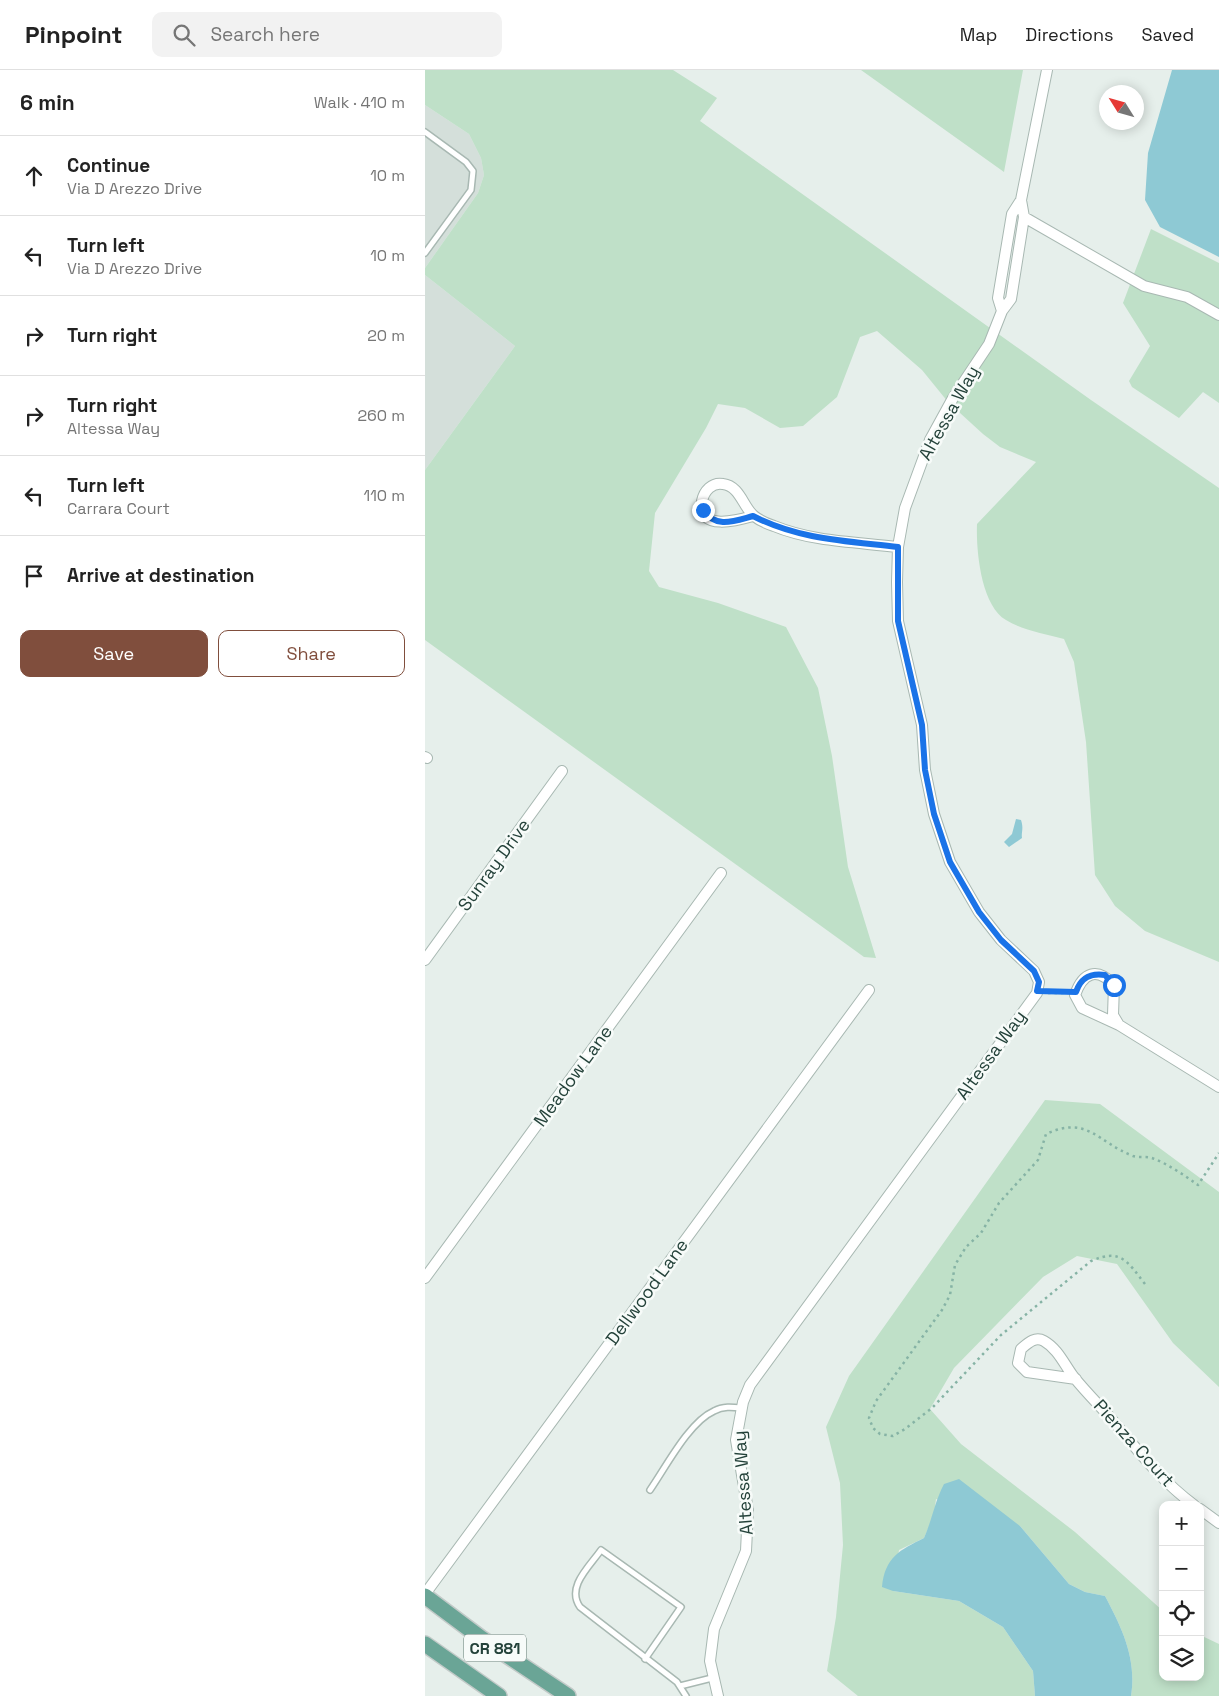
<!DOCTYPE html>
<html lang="en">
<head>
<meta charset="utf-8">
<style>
	:root { --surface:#fff; --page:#f2f2f2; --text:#222; --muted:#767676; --line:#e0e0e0; --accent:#804e3d }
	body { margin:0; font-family:"Space Grotesk",sans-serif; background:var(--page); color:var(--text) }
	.controls { position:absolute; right:15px; bottom:15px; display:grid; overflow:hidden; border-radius:10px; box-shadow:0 2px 12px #0003 }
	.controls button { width:45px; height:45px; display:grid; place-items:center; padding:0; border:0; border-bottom:1px solid var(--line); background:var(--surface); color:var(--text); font:25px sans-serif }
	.compass { position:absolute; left:674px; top:15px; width:45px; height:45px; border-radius:50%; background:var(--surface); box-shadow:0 2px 12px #0003; rotate:307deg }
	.stop { position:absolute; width:15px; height:15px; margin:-11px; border:4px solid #1a73e8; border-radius:50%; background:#fff }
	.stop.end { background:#1a73e8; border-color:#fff; box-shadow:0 1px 5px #0008 }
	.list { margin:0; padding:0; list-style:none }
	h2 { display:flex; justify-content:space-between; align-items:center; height:65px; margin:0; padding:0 20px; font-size:21px }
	h2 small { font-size:16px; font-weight:400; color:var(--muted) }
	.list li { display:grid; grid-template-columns:32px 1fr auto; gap:15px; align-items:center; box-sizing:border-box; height:80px; padding:0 20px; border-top:1px solid var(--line) }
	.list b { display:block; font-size:19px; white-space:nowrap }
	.list p { margin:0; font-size:16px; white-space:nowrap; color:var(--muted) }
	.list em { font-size:16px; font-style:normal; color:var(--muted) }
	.actions { display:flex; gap:10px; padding:15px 20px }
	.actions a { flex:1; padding:11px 0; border:1px solid var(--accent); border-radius:10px; text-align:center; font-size:18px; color:var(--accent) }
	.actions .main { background:var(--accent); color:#fff }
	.icon { flex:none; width:28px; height:28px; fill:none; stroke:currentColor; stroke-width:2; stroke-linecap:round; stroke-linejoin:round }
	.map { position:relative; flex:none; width:794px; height:1626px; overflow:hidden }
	header { display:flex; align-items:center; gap:30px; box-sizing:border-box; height:70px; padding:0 25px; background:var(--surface); border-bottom:1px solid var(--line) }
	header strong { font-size:24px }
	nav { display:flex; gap:28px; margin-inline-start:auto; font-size:18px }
	.search { width:350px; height:45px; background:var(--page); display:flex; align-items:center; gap:12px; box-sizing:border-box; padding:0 18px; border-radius:10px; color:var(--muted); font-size:19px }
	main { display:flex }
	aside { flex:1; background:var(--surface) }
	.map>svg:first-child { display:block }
	.built { fill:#d4dfda }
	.green { fill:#bfe0c8 }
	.water { fill:#8ec9d4 }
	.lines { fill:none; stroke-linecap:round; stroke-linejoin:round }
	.service-casing { stroke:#a8b8b2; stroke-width:8 }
	.minor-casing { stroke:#a8b8b2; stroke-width:12 }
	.primary-casing { stroke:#c2cac8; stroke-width:18 }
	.path { stroke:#86b3a5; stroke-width:2.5; stroke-dasharray:2.5 4; stroke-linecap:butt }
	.service { stroke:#fff; stroke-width:5 }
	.minor { stroke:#fff; stroke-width:10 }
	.primary { stroke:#6aa596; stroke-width:15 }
	.route { stroke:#1a73e8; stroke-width:6 }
	.labels { text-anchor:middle; stroke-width:5; stroke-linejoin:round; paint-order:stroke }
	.shield { fill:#f7fbf9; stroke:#637a73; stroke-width:1 }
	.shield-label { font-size:16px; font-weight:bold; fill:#24423a }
	.street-label { font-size:18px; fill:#24423a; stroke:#f7fbf9 }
</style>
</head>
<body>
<header>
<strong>Pinpoint</strong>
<div class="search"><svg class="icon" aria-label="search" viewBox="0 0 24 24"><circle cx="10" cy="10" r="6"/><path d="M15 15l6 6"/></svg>Search here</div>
<nav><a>Map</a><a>Directions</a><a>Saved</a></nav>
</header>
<main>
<aside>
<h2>6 min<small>Walk · 410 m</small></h2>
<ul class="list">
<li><svg class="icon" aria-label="ahead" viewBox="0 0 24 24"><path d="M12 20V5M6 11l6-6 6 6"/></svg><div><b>Continue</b><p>Via D Arezzo Drive</p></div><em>10 m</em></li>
<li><svg class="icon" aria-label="left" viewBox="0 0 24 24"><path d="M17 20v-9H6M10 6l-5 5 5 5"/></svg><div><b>Turn left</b><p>Via D Arezzo Drive</p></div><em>10 m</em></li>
<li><svg class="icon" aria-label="right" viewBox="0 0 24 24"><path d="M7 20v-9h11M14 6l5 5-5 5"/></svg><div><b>Turn right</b></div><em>20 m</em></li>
<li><svg class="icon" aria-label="right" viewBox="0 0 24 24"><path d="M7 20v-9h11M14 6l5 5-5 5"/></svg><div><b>Turn right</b><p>Altessa Way</p></div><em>260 m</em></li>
<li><svg class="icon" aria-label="left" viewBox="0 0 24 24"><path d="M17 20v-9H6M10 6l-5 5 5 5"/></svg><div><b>Turn left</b><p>Carrara Court</p></div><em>110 m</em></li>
<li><svg class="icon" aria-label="arrive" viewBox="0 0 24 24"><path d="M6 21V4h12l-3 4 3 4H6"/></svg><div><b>Arrive at destination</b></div></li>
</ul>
<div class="actions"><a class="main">Save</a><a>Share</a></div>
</aside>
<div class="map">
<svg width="794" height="1626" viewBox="0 0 794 1626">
	<rect width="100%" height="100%" fill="#e6efeb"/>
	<path class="built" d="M 0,35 L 44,64 L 56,88 L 59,105 L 53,123 L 0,198 Z
		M 0,205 L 90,276 L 0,400 Z"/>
	<path class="green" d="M 0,0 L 248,0 L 292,28 L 275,51 L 666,330 L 794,418 L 794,892 L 720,861 L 690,836 L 670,805 L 661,672 L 649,592 L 639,569 C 620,564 597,560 581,550 C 556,535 551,481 552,454 L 611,392 L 575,377 L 558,364 L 523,332 L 497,300 L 452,261 L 435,267 L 412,327 L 378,356 L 355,358 L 320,338 L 293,334 L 281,358 L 230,443 L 224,501 L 234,517 L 293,533 L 361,557 L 393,618 L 407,686 L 423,797 L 451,888 L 439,887 L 0,570 L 0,400 L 90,276 L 0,205 L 0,198 L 53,123 L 59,105 L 56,88 L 44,64 L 0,35 Z
		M 436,0 L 598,0 L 579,102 Z
		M 726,159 L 794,193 L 794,333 L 778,322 L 754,348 L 707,317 L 704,311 L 725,276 L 698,233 Z
		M 620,1030 L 675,1034 L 794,1122 L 794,1317 L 748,1273 L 692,1194 L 652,1186 L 618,1207 L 529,1298 L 505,1339 L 536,1374 L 650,1462 L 738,1541 L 738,1607 L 775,1607 L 775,1565 L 794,1574 L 794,1626 L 706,1626 C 712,1589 697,1558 680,1526 L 660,1522 L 644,1514 L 595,1456 L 511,1429 L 509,1445 L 499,1468 L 474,1480 L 468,1521 L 534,1531 L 578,1557 L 608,1601 L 610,1626 L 433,1626 L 402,1601 L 411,1547 L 418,1475 L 415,1413 L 401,1357 L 424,1306 Z"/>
	<path class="water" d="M 747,0 L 794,0 L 794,187 L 735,157 L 720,130 L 723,83 Z
		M 591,749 L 596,750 C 599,759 596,762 597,768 L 584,777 L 579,772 L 587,764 Z
		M 534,1409 L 595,1456 L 644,1514 L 660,1522 L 680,1526 C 697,1558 712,1589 706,1626 L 610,1626 L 608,1601 L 578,1557 L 534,1531 L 468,1521 L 457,1517 C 460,1487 475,1480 499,1468 C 507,1450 510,1431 519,1414 Z"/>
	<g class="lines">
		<g class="service-casing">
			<path id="service" d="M 0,62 L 41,92 L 48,101 L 46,120 L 0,183
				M 225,1420 C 241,1397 264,1352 289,1341 C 298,1336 307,1337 316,1338
				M 220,1589 L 256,1537 L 176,1480 C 164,1497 141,1517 155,1537 L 252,1612 L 261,1626
				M 255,1616 L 287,1608"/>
		</g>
		<g class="minor-casing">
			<path id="minor" d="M 599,147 L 719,216 L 762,227 L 794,245
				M 577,241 L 573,228 L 587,144 L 596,130
				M 328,446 C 314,450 272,462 277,431 C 279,421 287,412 298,414 C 315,416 318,437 329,446 C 334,450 343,454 349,456 C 388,472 432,472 473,477
				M 0,687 L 2,688
				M 0,890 L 137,701
				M 694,955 L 688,945 L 689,915 C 672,897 658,902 650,925 L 657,938 L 694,955 L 794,1017
				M 0,1208 L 296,803
				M 651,1309 L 602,1302 L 593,1293 L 596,1279 C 603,1273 610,1266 619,1271 C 633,1279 639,1294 648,1306 C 659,1320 672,1333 684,1346 C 710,1377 736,1411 769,1435
				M 775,1439 L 794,1453
				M 0,1524 L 444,920
				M 293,1626 L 285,1591 L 289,1559 L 321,1481 L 323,1440 L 311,1370 L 318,1332 L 325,1315 L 612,923 L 614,912 L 609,901 L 576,870 L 554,842 L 525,792 L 509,744 L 500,700 L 497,655 L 473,551 L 472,512 L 473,477 L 480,438 L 505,370 L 528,328 L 564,274 L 577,241 L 586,229 L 599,147 L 596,130 L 622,0"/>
		</g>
		<g class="primary-casing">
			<path id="primary" d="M 0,1526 L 56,1568 L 143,1626
				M 0,1574 L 74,1626"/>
		</g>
		<path class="path" d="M 623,923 L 640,923
			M 720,1214 C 702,1191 696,1178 666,1191 L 576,1265 L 507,1338 L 480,1359 L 468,1366 L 455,1364 L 448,1358 L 444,1348 L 451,1331 L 517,1240 L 525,1225 L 530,1195 L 541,1177 L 556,1163 L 574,1133 L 613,1090 L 621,1064 C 663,1045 672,1072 708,1086 C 714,1088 721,1086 727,1088 C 743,1094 759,1105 773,1115 L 794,1083"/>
		<use href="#service" class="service"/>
		<use href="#minor" class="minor"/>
		<use href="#primary" class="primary"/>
	</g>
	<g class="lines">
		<path class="route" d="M 278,440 C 291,459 309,451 328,446 C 375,470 422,471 473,477 L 473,551 L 497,655 L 500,700 L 509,744 L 525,792 L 554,842 L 576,870 L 609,901 L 614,912 L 612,921 L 651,922 C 656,907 666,903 680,905 L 689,915"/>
	</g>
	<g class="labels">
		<rect class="shield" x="39" y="1564.5" width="62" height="27" rx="4"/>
		<g class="shield-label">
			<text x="70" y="1584">CR 881</text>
		</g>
		<g class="street-label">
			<text transform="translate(524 343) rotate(-61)" y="6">Altessa Way</text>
			<text transform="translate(69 795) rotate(-54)" y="6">Sunray Drive</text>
			<text transform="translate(566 985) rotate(-54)" y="6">Altessa Way</text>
			<text transform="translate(148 1006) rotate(-54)" y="6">Meadow Lane</text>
			<text transform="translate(222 1222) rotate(-54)" y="6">Dellwood Lane</text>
			<text transform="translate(709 1373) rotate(48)" y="6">Pienza Court</text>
			<text transform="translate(318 1413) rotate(-94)" y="6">Altessa Way</text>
		</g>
	</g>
</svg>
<div class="controls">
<button>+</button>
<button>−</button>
<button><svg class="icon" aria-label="locate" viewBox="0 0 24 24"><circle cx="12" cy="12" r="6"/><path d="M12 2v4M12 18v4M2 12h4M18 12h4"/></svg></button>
<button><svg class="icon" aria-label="layers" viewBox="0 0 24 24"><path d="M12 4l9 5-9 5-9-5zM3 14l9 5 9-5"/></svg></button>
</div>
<svg class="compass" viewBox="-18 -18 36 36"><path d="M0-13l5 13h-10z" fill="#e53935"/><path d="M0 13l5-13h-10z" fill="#767676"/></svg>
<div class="stop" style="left:689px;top:915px"></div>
<div class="stop end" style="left:278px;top:440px"></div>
</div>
</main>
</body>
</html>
